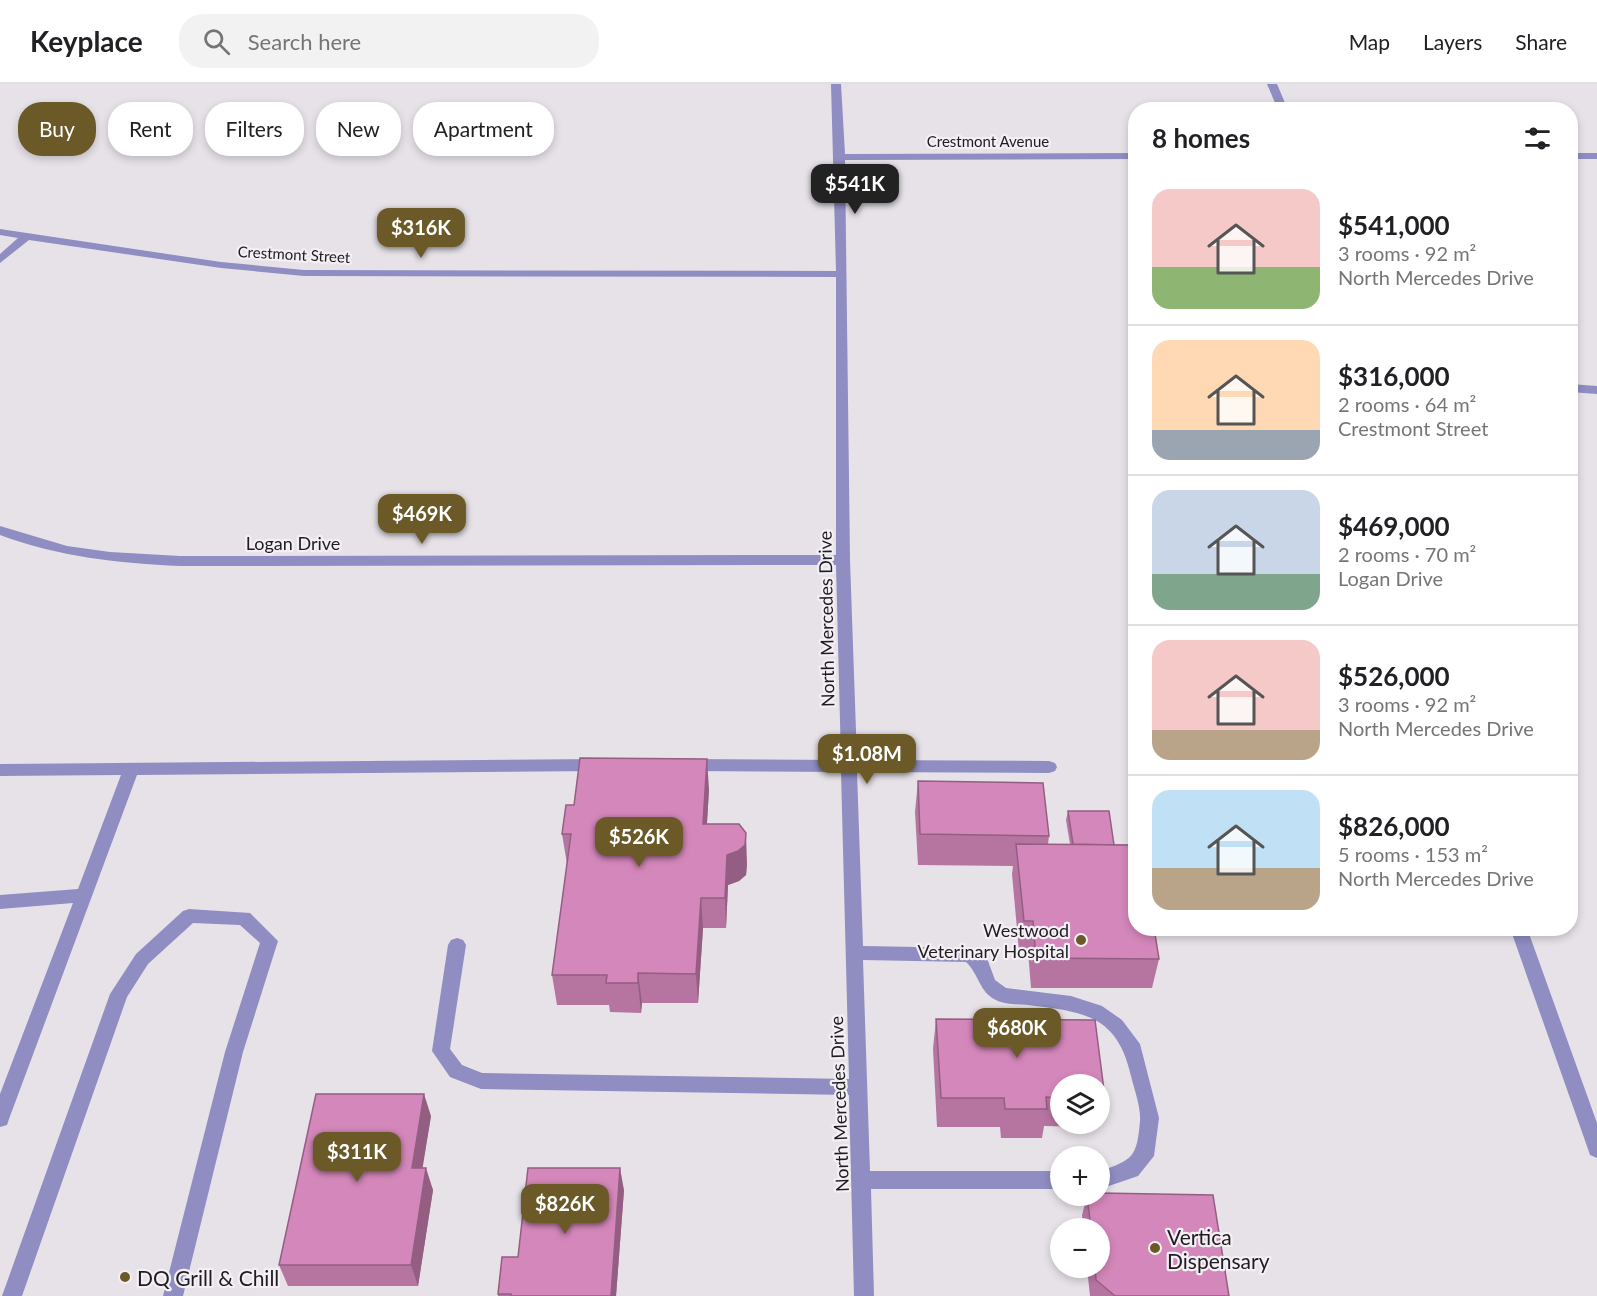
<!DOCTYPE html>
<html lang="en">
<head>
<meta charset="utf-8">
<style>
	:root { --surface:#fff; --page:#f2f2f2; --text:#202124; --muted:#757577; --line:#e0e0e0; --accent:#6b5a28 }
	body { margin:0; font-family:Lato,sans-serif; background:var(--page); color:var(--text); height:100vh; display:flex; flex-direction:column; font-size:22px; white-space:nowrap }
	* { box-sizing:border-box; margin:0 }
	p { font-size:20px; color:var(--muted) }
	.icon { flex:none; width:33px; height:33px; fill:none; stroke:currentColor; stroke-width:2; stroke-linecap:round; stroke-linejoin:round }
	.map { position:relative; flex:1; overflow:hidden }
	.drawer { position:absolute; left:1128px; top:18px; width:450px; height:834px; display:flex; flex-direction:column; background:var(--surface); border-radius:24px; box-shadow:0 3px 9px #0003 }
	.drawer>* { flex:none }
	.top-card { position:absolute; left:18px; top:18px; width:570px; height:54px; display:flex; gap:12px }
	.fabs { position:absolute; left:1050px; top:990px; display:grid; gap:12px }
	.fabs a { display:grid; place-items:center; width:60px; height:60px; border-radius:50%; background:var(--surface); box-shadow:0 3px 9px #0003; font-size:30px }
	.price { position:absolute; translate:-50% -51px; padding:0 14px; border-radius:12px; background:var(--accent); color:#fff; font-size:20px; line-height:39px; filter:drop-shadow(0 2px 3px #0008) }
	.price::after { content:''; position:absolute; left:50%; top:36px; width:18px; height:14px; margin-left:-9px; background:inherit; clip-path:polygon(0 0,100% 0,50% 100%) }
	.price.current { background:#222; color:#fff }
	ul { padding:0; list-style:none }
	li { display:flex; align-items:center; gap:18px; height:150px; padding:0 24px }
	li+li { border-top:2px solid var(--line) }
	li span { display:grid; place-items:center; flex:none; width:168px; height:120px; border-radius:18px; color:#555 }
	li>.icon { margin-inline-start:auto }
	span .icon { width:72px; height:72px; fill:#fffc; stroke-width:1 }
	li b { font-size:26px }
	h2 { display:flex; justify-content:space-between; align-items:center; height:72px; padding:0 24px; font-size:26px }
	.chip { padding:0 21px; border-radius:24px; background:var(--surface); box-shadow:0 3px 9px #0003; font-size:21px; line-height:54px }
	.chip.current { background:var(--accent); color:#fff }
	header { display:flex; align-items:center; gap:36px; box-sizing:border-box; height:84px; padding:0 30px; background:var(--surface); border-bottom:2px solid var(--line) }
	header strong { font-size:28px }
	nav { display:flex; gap:33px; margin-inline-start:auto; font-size:21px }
	.search { width:420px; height:54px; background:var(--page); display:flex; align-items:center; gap:15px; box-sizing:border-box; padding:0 21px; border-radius:24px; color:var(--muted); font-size:22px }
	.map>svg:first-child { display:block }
</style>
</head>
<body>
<header>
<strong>Keyplace</strong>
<div class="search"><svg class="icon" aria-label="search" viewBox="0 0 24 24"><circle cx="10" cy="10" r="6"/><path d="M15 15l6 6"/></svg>Search here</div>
<nav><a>Map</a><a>Layers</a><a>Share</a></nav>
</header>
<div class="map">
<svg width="1597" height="1212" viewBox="0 0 1597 1212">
	<rect width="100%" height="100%" fill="#e6e2e8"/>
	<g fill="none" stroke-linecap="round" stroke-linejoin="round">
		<path fill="#8f8dc2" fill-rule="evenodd" d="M831 0H841L845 70 1136 69V75L845 76 850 476 857 676 1049 677 1055 679 1057 683 1055 687 1049 689 857 688 863 862 970 864 976 866 988 877 995 896 1006 904 1071 912 1102 922 1122 936 1140 960 1159 1034 1154 1072 1138 1092 1100 1105V1087C1133 1076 1137 1073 1140 1037 1141 1023 1134 1005 1131 992 1117 930 1083 928 1028 921 1018 920 1005 921 996 916 979 908 979 890 966 878L863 876 870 1087H1060V1105H871L874 1212H854L849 1011 481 1005 450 993 432 967 448 861 451 856 457 854 463 856 466 861 450 965 462 981 482 989 849 995 841 688 687 687 681 685 679 681 681 677 687 675 841 676 836 481 180 482C118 479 59 473 0 451V442L67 462 110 468 180 472 836 471V193L304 192 221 184 29 156 0 179V170L18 154 0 151V145L221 178 304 186 836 187Z
			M1267 0H1277L1288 26H1278Z
			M1570 69H1597V75H1570Z
			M1570 300 1597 302V310L1570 308Z
			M600 675 606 677 608 681 606 685 600 687 137 691 9 1035 7 1041 0 1043V1010L73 819 0 825V811L78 805 121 691 0 692V680Z
			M189 825 250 829 278 857 243 968 183 1212H163L225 968 260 859 240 841 193 839 148 880 127 913 22 1212H2L110 910 136 870 183 827Z
			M1510 844H1527L1597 1039V1074L1590 1071 1588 1065Z"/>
	</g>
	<path fill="#b674a0" d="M918 697 1049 752 1048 760H1070L1066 736 1068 727 1114 761 1159 875 1152 904H1031L1028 867H1019L1012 790 1013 782 918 781 915 728Z
		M709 705 707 740 747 780 746 791 739 797 728 801 726 844H703L698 919H642L641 929 610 928 609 921H557L552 891 567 780 562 750 574 721Z
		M936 935 1095 936 1105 1014 1100 1039V1000H1060V1040H1099V1043L1044 1042 1042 1054H1001L1000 1043H937L933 965Z
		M431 1032 422 1084 433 1106 418 1202H288L279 1181Z
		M624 1106 616 1212H498V1210Z
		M1087 1112H1100L1229 1212H1090L1087 1184H1100V1144H1083L1082 1131Z"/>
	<path fill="#945e82" d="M707 675 709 705 705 770 703 740Z
		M746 749 747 780 746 791 739 797 728 801 726 844 725 814 727 771Z
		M701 814 703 844 698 919 696 890Z
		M638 889 642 919 641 929 638 899Z
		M424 1010 431 1032 419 1106 412 1084Z
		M426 1084 433 1106 418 1202 411 1181Z
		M620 1084 624 1106 616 1212H611Z"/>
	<path fill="#d487ba" stroke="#945e82" stroke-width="1.5" d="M580 674 707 675 703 740H739L746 749 745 761 738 767 727 771 725 814H701L696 890 638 889V899H606L607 891H552L571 750H562L566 721H574Z
		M918 697 1043 699 1049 752 920 750Z
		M1068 727H1109L1114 761 1073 760Z
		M1016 760 1136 761V844H1154L1159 875 1036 874 1033 837H1024Z
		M936 935 1095 936 1105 1014H1100V1000H1060V1014L1046 1013 1047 1025H1005L1004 1014H941Z
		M316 1010H424L412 1084H426L411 1181H279Z
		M528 1084H620L611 1212H511V1210H498L502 1173H518Z
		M1100 1109 1213 1111 1229 1212H1115L1096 1196 1095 1184H1100V1144H1091L1087 1112H1100Z"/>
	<g fill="#6b5a28" stroke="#f3eff5" stroke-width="2">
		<circle cx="1081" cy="856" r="6"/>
		<circle cx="1155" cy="1164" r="6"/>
		<circle cx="125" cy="1193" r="6"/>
	</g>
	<g text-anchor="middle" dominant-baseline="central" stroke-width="4.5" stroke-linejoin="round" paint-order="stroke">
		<g font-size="15" fill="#1e1c1f" stroke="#f3eff5">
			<text x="988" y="57">Crestmont Avenue</text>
			<text transform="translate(294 170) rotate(3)">Crestmont Street</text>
		</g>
		<g font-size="18" fill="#1e1c1f" stroke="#f3eff5">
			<text x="293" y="459">Logan Drive</text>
			<text transform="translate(826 535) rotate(-91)">North Mercedes Drive</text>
			<text transform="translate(839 1020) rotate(-92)">North Mercedes Drive</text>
		</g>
		<g font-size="18" fill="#1e1c1f" stroke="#f3eff5" text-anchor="end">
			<text x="1069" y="846">Westwood<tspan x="1069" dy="21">Veterinary Hospital</tspan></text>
		</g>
		<g font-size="21" fill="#1e1c1f" stroke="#f3eff5" text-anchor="start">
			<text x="1167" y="1152">Vertica<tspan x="1167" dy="24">Dispensary</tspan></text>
			<text x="137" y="1193">DQ Grill &amp; Chill</text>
		</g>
	</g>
</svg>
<div class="fabs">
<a><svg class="icon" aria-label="layers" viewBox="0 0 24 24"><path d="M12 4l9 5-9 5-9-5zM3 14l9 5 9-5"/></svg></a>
<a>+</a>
<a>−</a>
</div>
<b class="price current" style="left:855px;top:131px">$541K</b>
<b class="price" style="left:421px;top:175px">$316K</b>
<b class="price" style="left:422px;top:461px">$469K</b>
<b class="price" style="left:867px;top:701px">$1.08M</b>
<b class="price" style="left:639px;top:784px">$526K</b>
<b class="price" style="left:1017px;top:975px">$680K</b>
<b class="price" style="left:357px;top:1099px">$311K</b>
<b class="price" style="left:565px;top:1151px">$826K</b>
<div class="top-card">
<a class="chip current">Buy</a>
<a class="chip">Rent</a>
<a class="chip">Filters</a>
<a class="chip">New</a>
<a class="chip">Apartment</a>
</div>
<section class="drawer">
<h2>8 homes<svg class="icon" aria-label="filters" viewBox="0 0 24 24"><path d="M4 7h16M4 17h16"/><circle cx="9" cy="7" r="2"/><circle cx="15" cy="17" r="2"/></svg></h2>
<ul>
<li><span style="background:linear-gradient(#f6c9c9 65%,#8fb573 0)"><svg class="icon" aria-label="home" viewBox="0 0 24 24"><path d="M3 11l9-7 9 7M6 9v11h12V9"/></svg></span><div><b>$541,000</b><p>3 rooms · 92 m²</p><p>North Mercedes Drive</p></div></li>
<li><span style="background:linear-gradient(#ffd9b3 75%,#9aa5b1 0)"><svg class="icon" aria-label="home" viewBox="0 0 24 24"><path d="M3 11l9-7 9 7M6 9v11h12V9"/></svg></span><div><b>$316,000</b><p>2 rooms · 64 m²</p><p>Crestmont Street</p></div></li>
<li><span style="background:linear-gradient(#c9d6e8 70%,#7fa58c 0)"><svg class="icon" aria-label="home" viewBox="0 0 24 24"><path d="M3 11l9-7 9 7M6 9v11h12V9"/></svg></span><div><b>$469,000</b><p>2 rooms · 70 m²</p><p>Logan Drive</p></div></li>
<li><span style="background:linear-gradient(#f6c9c9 75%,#b9a48a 0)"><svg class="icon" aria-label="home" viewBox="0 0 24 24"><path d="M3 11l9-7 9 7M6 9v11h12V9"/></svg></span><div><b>$526,000</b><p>3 rooms · 92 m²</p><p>North Mercedes Drive</p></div></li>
<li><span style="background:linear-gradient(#bfe0f5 65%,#b9a48a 0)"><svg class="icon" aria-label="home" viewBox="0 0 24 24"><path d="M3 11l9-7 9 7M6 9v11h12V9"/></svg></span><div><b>$826,000</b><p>5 rooms · 153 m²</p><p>North Mercedes Drive</p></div></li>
</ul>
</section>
</div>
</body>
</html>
